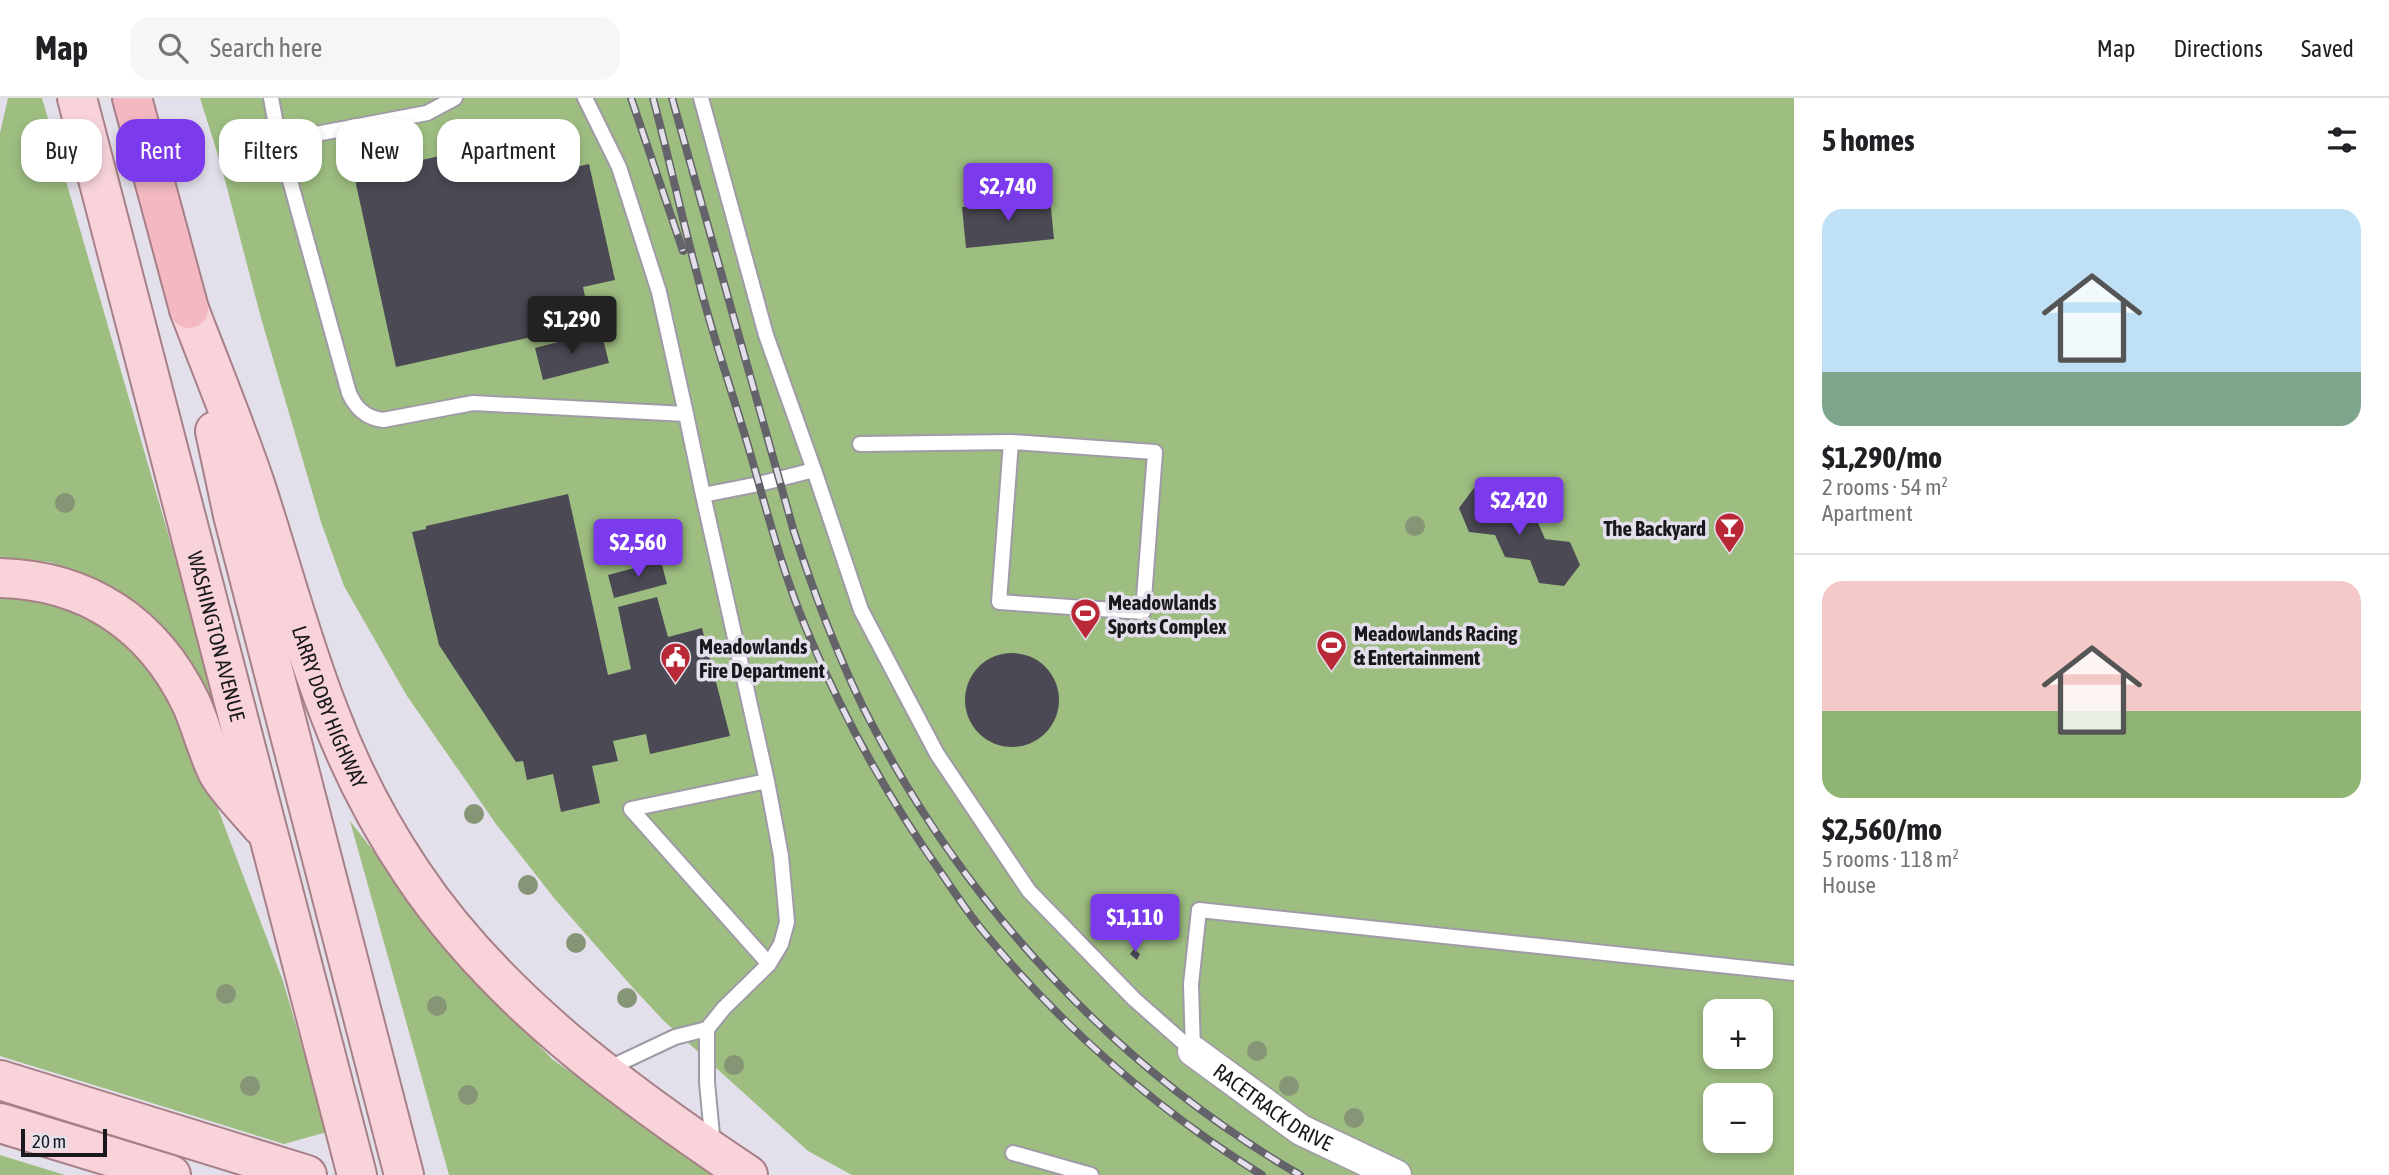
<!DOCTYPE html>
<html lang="en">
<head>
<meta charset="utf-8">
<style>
	:root { --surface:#fff; --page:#f6f6f6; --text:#202124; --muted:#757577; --line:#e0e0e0; --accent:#7c3aed }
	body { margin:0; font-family:"Asap Condensed",sans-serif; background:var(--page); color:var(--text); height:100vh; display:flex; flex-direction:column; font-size:26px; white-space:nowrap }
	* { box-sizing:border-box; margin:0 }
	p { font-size:23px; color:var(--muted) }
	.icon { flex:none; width:38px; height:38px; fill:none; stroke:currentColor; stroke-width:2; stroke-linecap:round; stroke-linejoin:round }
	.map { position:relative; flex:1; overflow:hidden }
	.panel { display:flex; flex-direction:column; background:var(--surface); width:595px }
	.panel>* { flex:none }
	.guide { position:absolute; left:21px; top:21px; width:665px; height:63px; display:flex; gap:14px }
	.fabs { position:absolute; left:1703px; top:901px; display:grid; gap:14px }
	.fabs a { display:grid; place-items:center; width:70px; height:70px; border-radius:14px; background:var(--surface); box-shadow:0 4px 10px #0003; font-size:35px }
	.scale { position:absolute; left:21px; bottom:18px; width:86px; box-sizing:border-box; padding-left:7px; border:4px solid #19181c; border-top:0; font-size:19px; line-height:24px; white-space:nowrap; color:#19181c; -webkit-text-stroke:5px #e4e0eb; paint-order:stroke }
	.price { position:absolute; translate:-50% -60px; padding:0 16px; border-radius:7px; background:var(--accent); color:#fff; font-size:23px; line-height:46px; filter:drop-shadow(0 2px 4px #0008) }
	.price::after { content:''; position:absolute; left:50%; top:42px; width:21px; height:16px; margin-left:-10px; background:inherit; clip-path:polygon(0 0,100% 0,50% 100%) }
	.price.active { background:#222; color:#fff }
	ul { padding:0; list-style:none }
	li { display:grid; align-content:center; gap:14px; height:371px; padding:0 28px }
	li+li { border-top:2px solid var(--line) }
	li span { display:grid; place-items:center; height:217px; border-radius:21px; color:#555 }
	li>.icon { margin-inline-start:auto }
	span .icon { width:126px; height:126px; fill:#fffc; stroke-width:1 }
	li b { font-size:30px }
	h2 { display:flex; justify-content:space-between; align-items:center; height:84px; padding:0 28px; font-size:30px }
	.pill { padding:0 24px; border-radius:21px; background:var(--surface); box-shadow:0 4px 10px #0003; font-size:24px; line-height:63px }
	.pill.active { background:var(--accent); color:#fff }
	header { display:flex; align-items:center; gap:42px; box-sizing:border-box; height:98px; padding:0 35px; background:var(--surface); border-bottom:2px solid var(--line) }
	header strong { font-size:33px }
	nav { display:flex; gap:38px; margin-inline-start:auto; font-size:24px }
	.search { width:490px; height:63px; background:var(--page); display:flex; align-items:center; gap:18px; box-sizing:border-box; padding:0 24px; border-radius:21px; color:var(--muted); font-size:26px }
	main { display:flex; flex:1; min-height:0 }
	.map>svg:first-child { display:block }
</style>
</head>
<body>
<header>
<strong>Map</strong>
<div class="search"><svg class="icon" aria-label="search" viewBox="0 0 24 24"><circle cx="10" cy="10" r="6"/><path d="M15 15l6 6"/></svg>Search here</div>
<nav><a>Map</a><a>Directions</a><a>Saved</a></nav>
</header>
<main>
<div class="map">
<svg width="1794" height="1077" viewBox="0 0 1794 1077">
	<rect width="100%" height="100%" fill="#e4e0eb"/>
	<path fill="#9dbd81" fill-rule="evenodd" d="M8 0H42L200 546 216 609H208L150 519 119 494 50 464 0 460V35Z
		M200 0H1794V1077H852L808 1053 664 923 634 891 554 800 496 726 407 598 344 488 321 424 261 220 221 67ZM1715 914H1760V959H1715ZM1715 998H1760V1043H1715Z
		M0 497H29L75 511 134 548 187 629 283 883 327 1034 284 1046 0 958Z
		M350 723 466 872 552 961 719 1077H449Z
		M0 1057 65 1077H0Z"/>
	<path fill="#4b4a54" d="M549 34 558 73 589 66 615 182 583 189 591 226 396 269 354 77Z
		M1050 100 1054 141 966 150 962 109Z
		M601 233 609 265 543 282 535 250Z
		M1474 390 1499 392 1510 416 1535 418 1545 441 1570 444 1580 467 1564 488 1539 485 1530 462 1505 459 1495 437 1469 434 1459 410Z
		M568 396 608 577 631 571 618 509 657 499 668 539 702 530 730 638 650 656 646 636 613 643 618 663 592 668 600 705 561 714 553 676 527 682 523 663 516 664 439 547 412 434 426 431V428Z
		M661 463 667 486 614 500 608 477Z
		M965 602a47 47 0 1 1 94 0a47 47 0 1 1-94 0Z
		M1134 851 1140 856 1137 862 1130 856Z"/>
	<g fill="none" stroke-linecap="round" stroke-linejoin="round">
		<defs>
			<path id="lane" d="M271 0 279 43 349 295C356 311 366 320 383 322L473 305 686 316 659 194 619 69 585 0
				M701 0 766 237 814 372 861 512 937 656 1029 793 1134 901 1193 953
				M279 43 427 15 455 0
				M686 316 703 397
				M860 346 1011 344 999 504 1143 514 1155 354 1011 344
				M767 683 631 711 769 866
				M707 931V984L713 1048
				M1193 953 1191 886 1199 812 1794 875
				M605 972 675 939 707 931 724 910 769 866 781 846 787 824 781 758 767 683 703 397 759 386 814 372
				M1013 1055 1091 1077"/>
			<g id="street">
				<path id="s1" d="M1193 953 1301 1032 1396 1077"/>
			</g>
			<g id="primary">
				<path id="s2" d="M77 0 357 1077"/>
				<path id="s3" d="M189 211C211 269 235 327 255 386 280 462 300 540 329 614 350 670 379 726 412 775 496 901 624 994 748 1077"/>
				<path d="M215 333 233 417 404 1077"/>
				<path d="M0 480C87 482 153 526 191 605 201 627 207 653 218 675 229 694 248 712 262 729"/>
				<path d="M0 982 307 1077"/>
				<path d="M0 1025 171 1077"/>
			</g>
			<path id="highway" d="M132 0 189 211"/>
		</defs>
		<use href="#lane" stroke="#9f9ba6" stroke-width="18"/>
		<use href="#street" stroke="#9f9ba6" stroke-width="33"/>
		<use href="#primary" stroke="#a78087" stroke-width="42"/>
		<use href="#highway" stroke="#a78087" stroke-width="42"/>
		<use href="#lane" stroke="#fff" stroke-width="14"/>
		<use href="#street" stroke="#fff" stroke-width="30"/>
		<use href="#primary" stroke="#f8d4da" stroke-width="38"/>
		<use href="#highway" stroke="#f3b8c1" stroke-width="38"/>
		<defs>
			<path id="rail" d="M631 0 683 153
				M653 0C669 60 682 120 698 180 713 240 734 299 751 358 768 417 784 479 808 535 844 621 888 700 942 776 955 795 968 815 983 833 1061 928 1157 1012 1262 1077
				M672 0 794 434C814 495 836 554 864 611 961 803 1114 969 1300 1077"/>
		</defs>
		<use href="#rail" stroke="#65636a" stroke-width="8"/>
		<use href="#rail" stroke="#e4e0eb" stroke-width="5" stroke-dasharray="16" stroke-linecap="butt"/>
	</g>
	<g fill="#869576">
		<circle cx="65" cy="405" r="10"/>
		<circle cx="1415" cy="428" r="10"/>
		<circle cx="474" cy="716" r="10"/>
		<circle cx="528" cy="787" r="10"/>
		<circle cx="576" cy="845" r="10"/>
		<circle cx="226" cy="896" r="10"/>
		<circle cx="627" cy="900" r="10"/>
		<circle cx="437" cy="908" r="10"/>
		<circle cx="1257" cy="953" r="10"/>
		<circle cx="734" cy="967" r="10"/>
		<circle cx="250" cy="988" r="10"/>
		<circle cx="1289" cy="988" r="10"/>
		<circle cx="468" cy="997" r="10"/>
		<circle cx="1354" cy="1020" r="10"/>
	</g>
	<defs>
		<symbol id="bar-pin" viewBox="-11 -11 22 30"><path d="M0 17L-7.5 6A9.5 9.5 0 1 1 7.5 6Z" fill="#b92836" stroke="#e4e0eb"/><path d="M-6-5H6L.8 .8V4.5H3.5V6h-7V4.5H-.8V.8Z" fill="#fff"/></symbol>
		<symbol id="stadium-pin" viewBox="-11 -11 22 30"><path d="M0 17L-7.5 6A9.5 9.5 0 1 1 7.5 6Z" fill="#b92836" stroke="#e4e0eb"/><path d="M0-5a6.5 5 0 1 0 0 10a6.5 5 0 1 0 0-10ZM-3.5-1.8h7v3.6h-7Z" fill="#fff"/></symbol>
		<symbol id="civic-pin" viewBox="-11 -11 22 30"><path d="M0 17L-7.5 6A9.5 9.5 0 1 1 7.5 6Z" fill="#b92836" stroke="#e4e0eb"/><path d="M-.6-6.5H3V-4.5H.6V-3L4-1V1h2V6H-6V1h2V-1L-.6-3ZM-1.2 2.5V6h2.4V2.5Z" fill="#fff"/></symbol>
	</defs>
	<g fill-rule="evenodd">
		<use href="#bar-pin" x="1712" y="412" width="35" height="47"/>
		<use href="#stadium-pin" x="1068" y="498" width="35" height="47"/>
		<use href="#stadium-pin" x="1314" y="530" width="35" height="47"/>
		<use href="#civic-pin" x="658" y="542" width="35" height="47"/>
	</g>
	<g text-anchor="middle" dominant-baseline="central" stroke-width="7" stroke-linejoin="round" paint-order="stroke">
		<g font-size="21" font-weight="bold" fill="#19181c" stroke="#e4e0eb" text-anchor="start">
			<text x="1706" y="430" text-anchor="end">The Backyard</text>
			<text x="1108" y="504">Meadowlands<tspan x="1108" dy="24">Sports Complex</tspan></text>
			<text x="1354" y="535">Meadowlands Racing<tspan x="1354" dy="24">&amp; Entertainment</tspan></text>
			<text x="699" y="548">Meadowlands<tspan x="699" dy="24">Fire Department</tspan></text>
		</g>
		<g font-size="21" fill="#19181c" stroke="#e4e0eb">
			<text stroke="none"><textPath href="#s2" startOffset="556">WASHINGTON AVENUE</textPath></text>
			<text stroke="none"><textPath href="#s3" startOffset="422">LARRY DOBY HIGHWAY</textPath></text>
			<text stroke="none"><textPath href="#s1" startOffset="98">RACETRACK DRIVE</textPath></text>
		</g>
	</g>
</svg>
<div class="fabs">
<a>+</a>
<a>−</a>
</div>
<div class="scale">20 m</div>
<b class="price" style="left:1008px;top:125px">$2,740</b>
<b class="price active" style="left:572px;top:258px">$1,290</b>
<b class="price" style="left:1519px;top:439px">$2,420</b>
<b class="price" style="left:638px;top:481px">$2,560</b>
<b class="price" style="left:1135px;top:856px">$1,110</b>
<div class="guide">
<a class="pill">Buy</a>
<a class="pill active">Rent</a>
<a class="pill">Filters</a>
<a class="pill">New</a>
<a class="pill">Apartment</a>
</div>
</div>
<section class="panel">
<h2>5 homes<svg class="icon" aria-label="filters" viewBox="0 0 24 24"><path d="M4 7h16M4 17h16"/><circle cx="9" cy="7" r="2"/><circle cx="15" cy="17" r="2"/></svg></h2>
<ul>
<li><span style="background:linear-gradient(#bfe0f5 75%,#7fa58c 0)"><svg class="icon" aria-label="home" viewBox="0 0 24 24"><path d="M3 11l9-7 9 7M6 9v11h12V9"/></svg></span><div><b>$1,290/mo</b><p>2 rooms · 54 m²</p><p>Apartment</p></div></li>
<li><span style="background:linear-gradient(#f6c9c9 60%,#8fb573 0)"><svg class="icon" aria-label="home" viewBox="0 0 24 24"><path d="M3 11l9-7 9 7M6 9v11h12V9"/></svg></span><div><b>$2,560/mo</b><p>5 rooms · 118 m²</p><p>House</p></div></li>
</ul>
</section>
</main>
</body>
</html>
